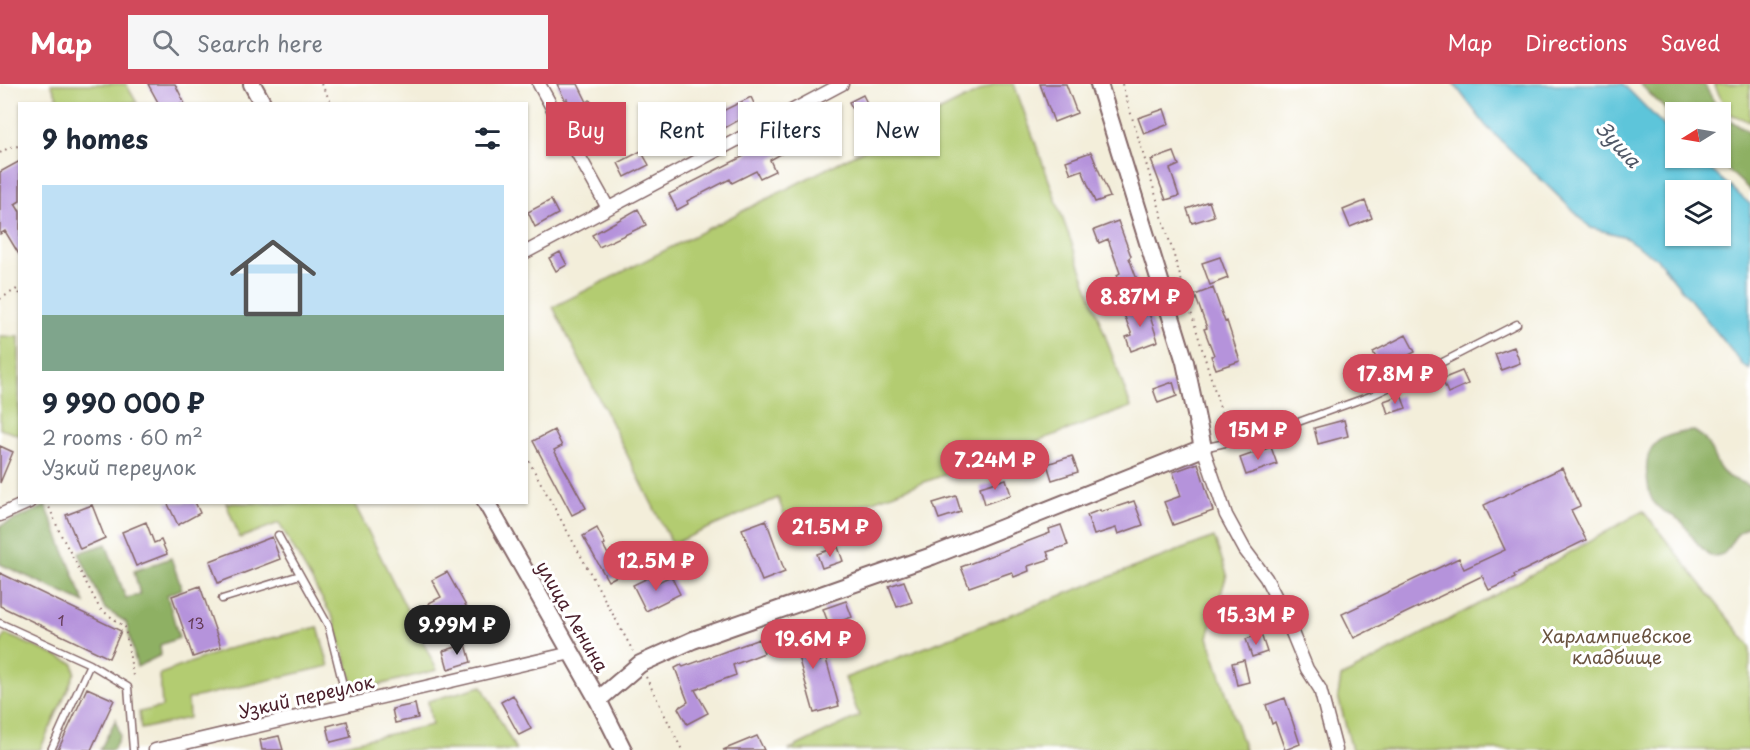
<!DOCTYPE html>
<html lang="en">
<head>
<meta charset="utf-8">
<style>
	:root { --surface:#fff; --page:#f6f6f7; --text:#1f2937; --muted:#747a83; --line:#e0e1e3; --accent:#d1495b }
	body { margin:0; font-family:"Playpen Sans",sans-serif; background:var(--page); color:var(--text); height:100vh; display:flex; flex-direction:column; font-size:22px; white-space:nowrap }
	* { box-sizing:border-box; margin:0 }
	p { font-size:20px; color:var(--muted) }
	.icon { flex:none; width:33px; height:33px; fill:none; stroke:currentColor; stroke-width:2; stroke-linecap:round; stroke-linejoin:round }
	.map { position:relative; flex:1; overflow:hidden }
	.side { position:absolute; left:18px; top:18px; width:510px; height:402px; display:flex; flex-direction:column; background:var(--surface); border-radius:0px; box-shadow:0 2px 4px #0004 }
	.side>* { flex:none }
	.banner { position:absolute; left:546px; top:18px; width:570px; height:54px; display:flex; gap:12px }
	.needle { width:39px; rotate:259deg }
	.fabs { position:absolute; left:1665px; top:18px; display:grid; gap:12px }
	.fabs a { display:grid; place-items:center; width:66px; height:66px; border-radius:0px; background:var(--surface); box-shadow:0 2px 4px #0004; font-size:30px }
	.price { position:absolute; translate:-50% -51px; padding:0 14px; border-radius:21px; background:var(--accent); color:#fff; font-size:20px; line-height:39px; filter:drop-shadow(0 2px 3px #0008) }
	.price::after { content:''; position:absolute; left:50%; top:36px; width:18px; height:14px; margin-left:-9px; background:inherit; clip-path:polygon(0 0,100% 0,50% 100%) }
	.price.active { background:#222; color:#fff }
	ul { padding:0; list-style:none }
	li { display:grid; align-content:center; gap:12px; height:318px; padding:0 24px }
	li+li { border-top:2px solid var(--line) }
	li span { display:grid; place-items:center; height:186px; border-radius:0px; color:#555 }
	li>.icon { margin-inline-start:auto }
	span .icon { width:108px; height:108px; fill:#fffc; stroke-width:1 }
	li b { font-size:26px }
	h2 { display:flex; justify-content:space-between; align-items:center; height:72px; padding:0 24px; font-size:26px }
	.chip { padding:0 21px; border-radius:0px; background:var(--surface); box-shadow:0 2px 4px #0004; font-size:21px; line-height:54px }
	.chip.active { background:var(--accent); color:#fff }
	header { display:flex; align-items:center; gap:36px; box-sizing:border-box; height:84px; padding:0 30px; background:var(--accent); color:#fff }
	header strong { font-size:28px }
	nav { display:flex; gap:33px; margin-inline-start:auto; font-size:21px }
	.search { width:420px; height:54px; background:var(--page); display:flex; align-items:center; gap:15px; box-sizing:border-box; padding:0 21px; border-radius:0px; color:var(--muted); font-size:22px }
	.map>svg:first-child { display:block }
</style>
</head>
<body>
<header>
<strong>Map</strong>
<div class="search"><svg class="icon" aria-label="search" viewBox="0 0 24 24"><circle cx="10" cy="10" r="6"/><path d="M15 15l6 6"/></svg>Search here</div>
<nav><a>Map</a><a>Directions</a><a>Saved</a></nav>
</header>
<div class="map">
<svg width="1750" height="666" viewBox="0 0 1750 666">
	<rect width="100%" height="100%" fill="#fff"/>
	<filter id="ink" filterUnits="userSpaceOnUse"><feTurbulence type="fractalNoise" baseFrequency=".0167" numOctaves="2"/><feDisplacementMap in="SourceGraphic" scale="12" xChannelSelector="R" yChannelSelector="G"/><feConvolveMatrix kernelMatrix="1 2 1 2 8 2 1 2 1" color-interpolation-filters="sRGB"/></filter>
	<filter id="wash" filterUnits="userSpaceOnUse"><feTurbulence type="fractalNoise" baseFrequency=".008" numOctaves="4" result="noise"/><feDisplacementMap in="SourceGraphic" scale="24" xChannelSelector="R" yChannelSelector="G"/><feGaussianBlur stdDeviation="1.35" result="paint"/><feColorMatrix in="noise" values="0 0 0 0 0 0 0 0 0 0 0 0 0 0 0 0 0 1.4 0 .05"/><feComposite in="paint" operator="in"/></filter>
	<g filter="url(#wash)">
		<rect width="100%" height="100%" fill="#f3eeda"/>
		<path fill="#b3cc71" stroke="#7e764e" stroke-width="1.5" d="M51 0H126L137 19H60Z
			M994 0H1014L1131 323 790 447 778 414 672 460 553 223Z
			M1714 0H1750V38L1728 29Z
			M0 252 19 253V351L0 345Z
			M226 419H354L437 586 355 607 333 534 279 439 240 454Z
			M1643 427 1750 562V666H1352L1338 612 1341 593 1488 515Z
			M1214 453 1227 490 1208 553 1245 666H788L859 632 845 594Z
			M318 543 329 582 188 615 189 634 141 645 139 628 162 623 160 590 227 565Z
			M5 550 73 579 75 588 70 600 40 666H0V561Z
			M482 602 516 666H316L432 641 428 617Z"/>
		<path fill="#8eb063" stroke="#6c6847" stroke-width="1.5" d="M1640 0H1704L1720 28H1676L1675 35Z
			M1721 29 1722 32 1745 45 1750 50V106L1715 74H1720Z
			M1694 347C1713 358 1710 371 1721 386 1728 396 1741 396 1750 403V441C1744 445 1739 448 1735 453 1725 466 1729 472 1710 472 1703 465 1696 459 1691 451 1688 448 1686 442 1683 439 1676 432 1663 429 1656 421 1650 415 1649 407 1648 400 1641 361 1658 350 1694 347Z
			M46 422 85 519 0 480V442Z
			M106 460 126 514 140 511 134 487 171 474 182 505 167 511 179 554 160 561 161 571 137 583 126 538 105 525 79 469Z
			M116 635 120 652 113 666H100Z"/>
		<path fill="#5dc5da" stroke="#547282" stroke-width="1.5" fill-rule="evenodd" d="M1454 0H1623L1675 53 1676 74H1697L1750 120V286L1744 282 1658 176 1623 152 1591 144 1486 42ZM1676 106H1720V152H1676Z"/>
		<g id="blocks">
			<path fill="#b593db" d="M148 0H175L185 20H159Z
				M557 0H578L587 18 590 16 603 40 606 39 614 54 592 65 567 15 565 16Z
				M1040 0H1066L1077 29 1054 38Z
				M863 11 873 31 860 38 849 18Z
				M751 13 757 26 696 60 688 44Z
				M1164 25 1169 40 1144 50 1138 34Z
				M825 28 832 41 810 52 803 39Z
				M782 50 790 65 770 76 775 87 760 94 756 87 732 99 730 95 687 117 688 120 677 126 669 110 748 70 747 69Z
				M641 67 649 81 625 93 618 79Z
				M1091 68 1110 113 1095 118 1082 86 1071 90 1066 77Z
				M1174 68 1179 81 1170 85 1179 112 1166 116 1151 76Z
				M20 77V117L15 120 20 128V172L5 147 0 150V88Z
				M551 116 558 130 535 143 528 128Z
				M1209 117 1214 132 1192 139 1187 125Z
				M1365 117 1372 134 1350 143 1343 126Z
				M638 125 646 141 599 163 592 151Z
				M1118 137 1131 172 1129 174 1138 198 1123 205 1117 191 1120 189 1108 155 1099 159 1094 146Z
				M560 168 567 181 556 187 549 174Z
				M1220 173 1228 194 1210 201 1202 179Z
				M1213 204 1225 238 1227 237 1240 277 1216 285 1211 272 1214 271 1204 245 1207 244 1195 211Z
				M1146 220 1158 257 1131 267 1126 253 1132 251 1123 228Z
				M1406 251 1415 268 1382 285 1373 268Z
				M1514 263 1520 279 1501 286 1495 270Z
				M1462 287 1468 300 1448 309 1442 295Z
				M1173 298 1177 312 1158 319 1153 305Z
				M1401 311 1406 324 1388 330 1384 317Z
				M1344 336 1348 352 1318 360 1314 344Z
				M554 346 562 362 554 366 586 424 572 431 533 357Z
				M0 362 13 368 0 399Z
				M1271 363 1277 380 1246 391 1240 374Z
				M1072 372 1078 388 1052 396 1047 380Z
				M1198 379 1213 427 1173 441 1164 418 1181 412 1173 388Z
				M1562 384 1580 422 1571 426 1586 456 1514 491 1515 494 1489 506 1482 492 1354 554 1342 530 1459 474 1464 485 1505 466 1484 421Z
				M1006 395 1011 411 985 420 980 403Z
				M956 412 961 428 939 435 933 419Z
				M1134 417 1143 441 1118 450 1116 444 1094 451 1087 431 1100 426 1101 428Z
				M167 418H195L200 429 178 441Z
				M92 421 105 454 80 465 66 431Z
				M766 436 785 488 762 497 742 445Z
				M146 438 154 459 161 456 167 470 136 482 122 448Z
				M1061 441 1068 461 1047 468 1050 475 1028 482 1029 487 1014 493 1012 488 969 503 961 483 1050 449 1049 445Z
				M597 444 605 460 603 461 619 491 608 497 583 452Z
				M272 453 280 475 218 499 210 477Z
				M838 463 843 477 822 484 817 470Z
				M447 488 467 524 440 539 429 519 441 513 432 496Z
				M0 489 121 547 109 574 0 522Z
				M671 492 680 510 646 527 633 501 650 493 654 500Z
				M904 497 912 518 897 523 889 502Z
				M200 502 221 563 193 573 172 512Z
				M846 517 852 533 829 541 823 525Z
				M806 540 819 577 826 575 839 622 814 629 797 569 793 570 785 547Z
				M1261 550 1267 568 1252 573 1246 555Z
				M759 555 764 569 733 581 736 591 695 606 708 629 687 640 678 624 688 618 675 584 681 581 683 583Z
				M466 560 471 578 448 585 443 567Z
				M1244 576 1249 598 1237 601 1232 579Z
				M87 604 114 616 91 666H58Z
				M513 611 531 645 519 651 501 618Z
				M1285 614 1300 660 1285 666 1275 638 1272 640 1266 621Z
				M415 620 418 634 395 639 392 625Z
				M347 637 351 653 331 658 327 642Z
				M279 652 283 666H262L260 656Z
				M757 652 764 666H723Z"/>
		</g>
	</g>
	<g filter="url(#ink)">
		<use href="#blocks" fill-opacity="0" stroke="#856768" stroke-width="1.5"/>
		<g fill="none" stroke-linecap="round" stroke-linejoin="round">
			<defs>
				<path id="service" d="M1203 364 1265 350 1373 311 1439 280 1517 240
					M278 451 328 541 348 621
					M222 515 300 491
					M0 539 90 580 128 603 133 666
					M51 666 90 580"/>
				<path id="minor" d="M539 0 608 124
					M526 168 842 0
					M1203 364 1226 431 1245 466 1266 494 1284 529 1307 585 1320 605 1336 666
					M0 431 29 418
					M155 666 571 569"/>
				<path id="secondary" d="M252 0 263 20
					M486 418 598 616 623 666
					M598 616 640 580 693 556 932 472 1203 364 1185 278 1099 0"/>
			</defs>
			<use href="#service" stroke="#856768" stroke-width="9"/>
			<use href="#minor" stroke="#856768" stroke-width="15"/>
			<use href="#secondary" stroke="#856768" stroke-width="20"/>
			<path stroke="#856768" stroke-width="2" stroke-dasharray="1.5 4.5" stroke-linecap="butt" d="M321 0 332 20
				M1122 0 1227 347
				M0 69 10 63 20 62
				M19 127 20 126
				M0 215 17 205 20 210
				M526 372 633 567
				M47 418 60 449 100 525 125 543 133 592 132 595
				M646 593 682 666"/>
			<use href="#service" stroke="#fff" stroke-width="6"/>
			<use href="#minor" stroke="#fff" stroke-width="12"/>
			<use href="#secondary" stroke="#fff" stroke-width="16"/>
		</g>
	</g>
	<g text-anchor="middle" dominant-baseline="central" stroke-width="6" stroke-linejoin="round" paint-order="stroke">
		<g font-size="15" fill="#653c57">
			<text x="61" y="535">1</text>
			<text x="196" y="538">13</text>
		</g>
		<g font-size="18" fill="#4a1f2b" stroke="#fff">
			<text transform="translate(573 532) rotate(60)">улица Ленина</text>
			<text transform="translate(306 612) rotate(-13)">Узкий переулок</text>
		</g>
		<g font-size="18" fill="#6a5340" stroke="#fff">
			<text x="1617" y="551">Харлампиевское<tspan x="1617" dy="21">кладбище</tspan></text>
		</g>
		<g font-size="20" font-style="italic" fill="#515968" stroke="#fff">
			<text transform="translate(1619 60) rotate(47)">Зуша</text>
		</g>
	</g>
</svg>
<div class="fabs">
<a><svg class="needle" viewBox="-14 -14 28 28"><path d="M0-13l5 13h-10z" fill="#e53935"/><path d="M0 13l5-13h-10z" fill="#747a83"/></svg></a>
<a><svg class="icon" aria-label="layers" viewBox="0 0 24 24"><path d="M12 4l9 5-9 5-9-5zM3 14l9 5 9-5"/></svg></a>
</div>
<b class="price" style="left:1140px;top:244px">8.87M ₽</b>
<b class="price" style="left:1395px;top:321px">17.8M ₽</b>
<b class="price" style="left:1258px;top:377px">15M ₽</b>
<b class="price" style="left:995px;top:407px">7.24M ₽</b>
<b class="price" style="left:830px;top:474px">21.5M ₽</b>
<b class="price" style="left:656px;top:508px">12.5M ₽</b>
<b class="price" style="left:1256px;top:562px">15.3M ₽</b>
<b class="price active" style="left:457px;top:572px">9.99M ₽</b>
<b class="price" style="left:813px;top:586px">19.6M ₽</b>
<div class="banner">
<a class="chip active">Buy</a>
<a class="chip">Rent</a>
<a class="chip">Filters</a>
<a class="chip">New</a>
</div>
<section class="side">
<h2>9 homes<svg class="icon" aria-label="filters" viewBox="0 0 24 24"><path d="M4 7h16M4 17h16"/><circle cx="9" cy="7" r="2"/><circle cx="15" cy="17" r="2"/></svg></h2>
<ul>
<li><span style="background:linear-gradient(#bfe0f5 70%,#7fa58c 0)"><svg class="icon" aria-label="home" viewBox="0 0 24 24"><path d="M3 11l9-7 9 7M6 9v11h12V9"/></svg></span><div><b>9 990 000 ₽</b><p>2 rooms · 60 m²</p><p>Узкий переулок</p></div></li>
</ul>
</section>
</div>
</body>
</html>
